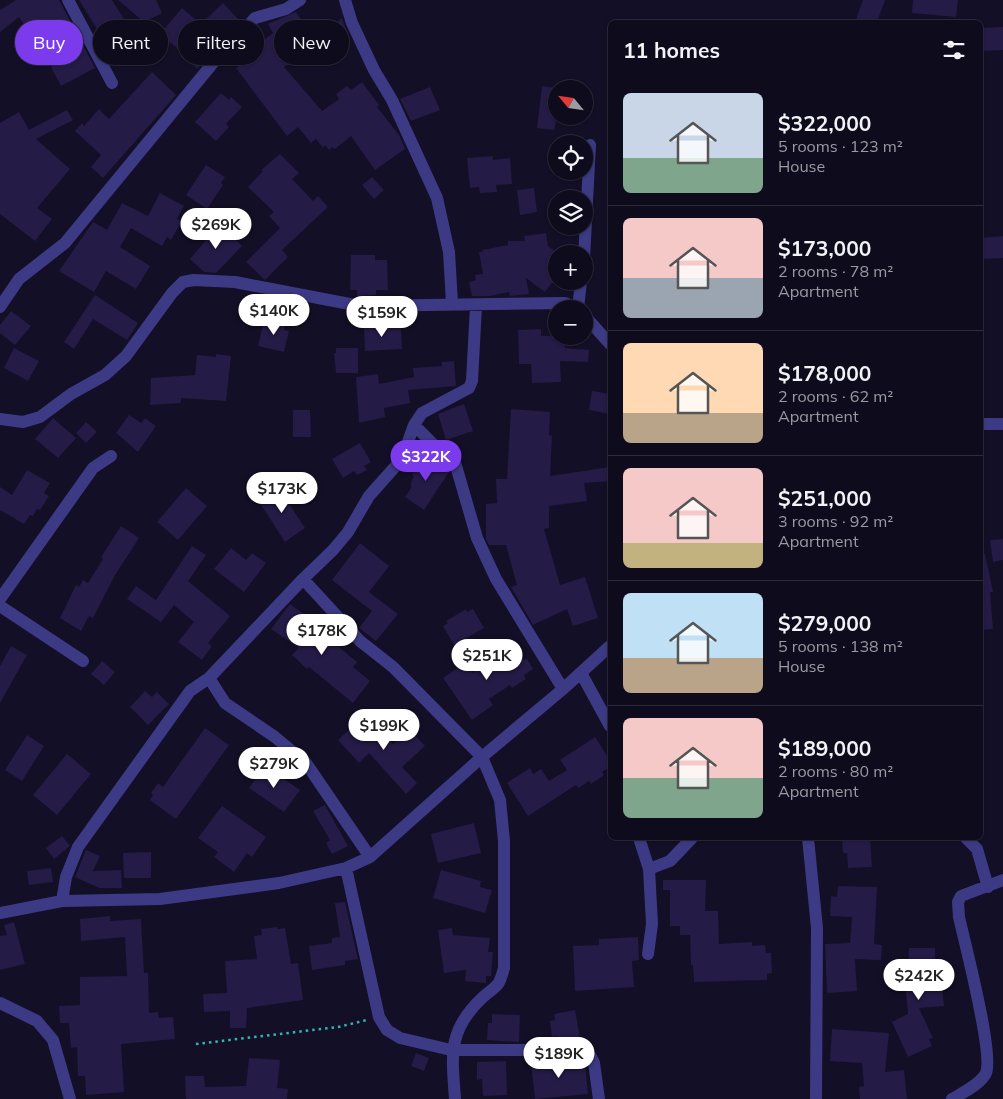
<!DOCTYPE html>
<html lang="en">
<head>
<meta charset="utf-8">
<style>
	:root { --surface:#0e0b1c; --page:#1c1929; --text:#f1f3f6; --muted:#9b9ba3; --line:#2e2b3b; --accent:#7c3aed }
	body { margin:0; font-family:Mulish,sans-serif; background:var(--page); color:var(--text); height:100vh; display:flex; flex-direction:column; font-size:19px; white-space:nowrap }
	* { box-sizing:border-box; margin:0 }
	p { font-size:16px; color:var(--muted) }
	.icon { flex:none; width:28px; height:28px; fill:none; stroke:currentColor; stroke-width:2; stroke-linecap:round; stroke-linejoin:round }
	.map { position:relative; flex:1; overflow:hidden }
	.drawer { position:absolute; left:608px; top:20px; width:375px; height:820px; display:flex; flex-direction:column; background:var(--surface); border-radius:8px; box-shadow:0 1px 4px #0004,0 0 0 1px var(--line) }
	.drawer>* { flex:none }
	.hud { position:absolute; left:15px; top:20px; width:475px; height:45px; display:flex; gap:10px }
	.needle { width:32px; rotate:299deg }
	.tools { position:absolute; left:548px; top:80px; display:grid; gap:10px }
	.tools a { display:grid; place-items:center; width:45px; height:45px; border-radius:50%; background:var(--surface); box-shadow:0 1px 4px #0004,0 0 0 1px var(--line); font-size:25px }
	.price { position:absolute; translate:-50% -42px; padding:0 11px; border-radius:18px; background:#fff; color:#222; font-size:16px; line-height:32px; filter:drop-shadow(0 1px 2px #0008) }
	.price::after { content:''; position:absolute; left:50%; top:30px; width:15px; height:11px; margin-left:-8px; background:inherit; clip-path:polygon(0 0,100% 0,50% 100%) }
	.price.active { background:var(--accent); color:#fff }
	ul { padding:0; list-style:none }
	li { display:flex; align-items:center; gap:15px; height:125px; padding:0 15px }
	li+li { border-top:1px solid var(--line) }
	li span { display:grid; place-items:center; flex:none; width:140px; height:100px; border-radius:8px; color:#555 }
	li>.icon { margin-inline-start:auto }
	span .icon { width:60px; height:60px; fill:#fffc; stroke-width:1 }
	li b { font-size:21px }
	h2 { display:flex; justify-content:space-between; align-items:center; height:60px; padding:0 15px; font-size:21px }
	.tag { padding:0 18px; border-radius:22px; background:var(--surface); box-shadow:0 1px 4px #0004,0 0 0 1px var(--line); font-size:18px; line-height:45px }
	.tag.active { background:var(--accent); color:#fff }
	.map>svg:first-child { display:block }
</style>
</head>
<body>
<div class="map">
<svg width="1003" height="1099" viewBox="0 0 1003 1099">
	<rect width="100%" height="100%" fill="#130f26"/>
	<path fill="#241b47" d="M16 0H59L95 68 61 86 51 67 53 66 19 17 0 32V10Z
		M79 0H112L143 49 119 64Z
		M118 0H156L162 13 144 22Z
		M863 0H885L877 22H865L856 19Z
		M913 0H958L956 17 912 13Z
		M223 3 241 22 197 69 183 53 160 34 182 8 201 24Z
		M296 12 303 22 307 20 318 38 342 18 347 32 325 49 321 44 284 67 322 111 339 99 336 94 347 86 351 90 362 82 379 105 377 107 399 135 405 149 375 170 351 136 335 149 332 147 329 150 325 145 323 148 316 139 311 143 298 127 287 136 236 68 256 54 252 49 273 33 268 24Z
		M1003 27V50L980 51V28Z
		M152 72 176 95 103 178 91 167 101 155 75 131 82 123 84 126 99 109 109 119Z
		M542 86 556 88V122L554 130 537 128Z
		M430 87 440 110 411 121 400 99Z
		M221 93 229 100 231 97 242 107 226 124 229 127 216 141 195 122Z
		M67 110 73 120 36 139 70 169 37 208 52 219 35 241 0 214V123L19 112 29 130Z
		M280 154 299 173 292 179 313 201 318 196 328 207 282 250 288 257 265 280 246 262 280 228 269 216 274 212 248 187 263 171 261 170Z
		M493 156V160L510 158 512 184 496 185 497 192 480 193 479 187 470 188 467 158Z
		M206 165 225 177 221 183 223 185 207 209 186 195Z
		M372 177 384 190 374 199 362 185Z
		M534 188 537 212 520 215 517 190Z
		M160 193 184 206 177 219 182 221 171 240 167 237 162 246 131 228 120 247 150 266 136 289 106 271 94 292 59 271 93 222 107 230 122 203 148 216Z
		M217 221 242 246 216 273 204 272 190 259 212 233 209 229Z
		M546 233 548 246 556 252V277L545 292 526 278 529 294 510 296 509 292 490 296H472L469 282 476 280 475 275 483 274 479 252H483L482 250 508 245V241H525L524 236Z
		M1003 236V258L980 259V238Z
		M351 255H375V260H387L388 290H376V295L357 296V290H350Z
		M95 295 138 323 127 340 93 319 74 349 64 342Z
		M11 311 31 326 15 345 0 333V325Z
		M264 320 285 324 284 330 289 331 284 352 258 346Z
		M364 325H375V328L401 327 402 349 365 351Z
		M541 329V336H564L565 348 589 350 588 362 560 361 561 382 532 383 531 364H519L518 330Z
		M14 348 39 361 28 381 4 368Z
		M336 348H358V373H336L334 353H336Z
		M216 354 231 356 226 401 181 398V403L150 405 151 378 195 375 197 355 216 357Z
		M454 361 456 386 408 390 410 403 384 408 385 417 359 423 356 377 378 374 379 384 414 377 413 368 442 366V362Z
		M592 391 610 394V414L589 410Z
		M464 404 473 431 446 440 438 414Z
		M511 409 550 412 549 435 552 436 550 476 610 467V481L584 483 587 501 549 506V528L544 529 560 585 585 577 598 618 573 626 567 609 533 625 511 587 517 585 506 545H489L486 539V504L497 503 496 479H507Z
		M293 410H310L311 437H293Z
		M129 415 141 423 145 418 156 426 138 452 116 433Z
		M53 418 76 438 58 458 35 439Z
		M86 422 97 432 86 443 76 433Z
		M360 443 371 462 364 466 367 470 357 475 354 471 343 478 332 459Z
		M428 456 449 472 424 510 405 497 411 488V482L414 476 412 475 421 461 424 463Z
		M27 470 50 483 44 493 49 496 40 510 37 509 33 516 30 515 24 524 0 510V487L12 495Z
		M278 487 305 528 285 542 258 500Z
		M186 488 207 506 178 540 157 522Z
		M121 526 139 538 115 575 93 618 89 616 81 631 60 618 76 585 79 587 83 580 88 583 103 559 101 557Z
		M1003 539V560L993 562 990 540Z
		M360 543 389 566 369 592 398 614 376 641 359 628 372 611 332 580Z
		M192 546 206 555 188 581 230 616 208 643 212 646 202 660 178 642 194 622 174 605 161 622 127 599 136 586 156 600Z
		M231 548 246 560 252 553 266 563 244 592 214 569Z
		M985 554 993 592H990L993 629 980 630V555Z
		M290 604 307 616 299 631 316 644 326 633 334 641 333 642 357 662 353 667 370 681 353 703 309 667 307 669 292 655 299 648 271 629Z
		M466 609 467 612 473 609 484 628 454 645 443 626 448 623 446 621Z
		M514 645 524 660 527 659 533 669 524 675 526 679 512 688 510 685 489 699 493 705 472 720 443 678 465 663 472 673Z
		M11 646 27 655 0 703V666Z
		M102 661 115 672 104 685 91 674Z
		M145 691 152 697 157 692 169 704 148 725 130 707Z
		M362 718 387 744 390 741 393 744 409 729 425 746 402 767 417 783 406 794 369 753 359 763 338 740Z
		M205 728 229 745 176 819 150 800 153 795 151 793 158 783 163 787Z
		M27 735 44 746 22 781 5 770Z
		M595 737 610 760V767L602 772 604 775 591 784 589 781 579 788 576 785 528 816 507 783 530 768 533 774 541 769 549 781 567 770 560 760Z
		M67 754 91 774 57 815 33 795Z
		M265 766 300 790 284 812 249 788Z
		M325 805 348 846 332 854 326 843 330 840 313 811Z
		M222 806 266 837 252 857 247 853 234 872 214 857 218 852 198 838Z
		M474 823 481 853 438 863 431 834Z
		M62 836 70 846 54 859 46 848Z
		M842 838H870L872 867 848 868 847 853H843Z
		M86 850 100 856 93 871 121 870 122 888H99L75 877Z
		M151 852V878H124L123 853Z
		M51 868 53 882 29 885 27 871Z
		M441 870 481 881 480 887 492 890 485 913 433 898Z
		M663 880H706L705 911H718L719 944 752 942V946L765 945 766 953H771L772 973 767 974V980L694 982 693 965H691L690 935H680V926H670V890H663Z
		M838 886 877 887 874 944 882 945 881 960 855 959 857 991 827 993 825 944 850 943 852 917 830 916 831 896 837 897Z
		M345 902 358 959 345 961V965L312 970 309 946 332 943V938L340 937 335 903Z
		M110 916V921L141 919 144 973H148L149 1013 158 1012 159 1018 173 1017 175 1039 121 1044 124 1092 86 1095 85 1076H78L77 1047 71 1048 69 1023H60L59 1006 80 1005V977L127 976 125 937 81 941 80 919Z
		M14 922 25 964 0 970V936L7 935 4 925Z
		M277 927 278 929 285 928 291 964 298 963 303 1000 247 1008 246 1028H230V1011L204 1012 203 994 227 993 225 961 257 959 254 936 262 935 261 929Z
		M452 928 453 935 490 938 488 952H493L491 976H486V983L465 981 466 970 444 973 438 930Z
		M638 937 639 960 632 961 634 987 575 991 573 946 599 945V939Z
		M909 948H935V980L941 979 944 1006 919 1008 933 1038 929 1039 932 1046 908 1057 892 1022 908 1014 905 981 908 984Z
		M575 1010 581 1044 558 1042 556 1036 552 1037 550 1021 555 1020 554 1014Z
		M492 1014 520 1015 519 1042 487 1040 488 1023H492Z
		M832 1029 889 1033 885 1072 904 1070 907 1099H860L859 1087 864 1086 862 1063 830 1061Z
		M416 1053 429 1058 424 1071 411 1066Z
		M249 1058 280 1060 277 1088 288 1089 287 1099H186L185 1076H204L205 1087 246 1086Z
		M561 1059 585 1063 588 1094 535 1099 531 1063Z
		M506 1061 507 1095 483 1096 482 1079 477 1080V1062Z"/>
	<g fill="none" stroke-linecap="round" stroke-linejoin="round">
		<path stroke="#2fb8b0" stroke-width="2.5" stroke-dasharray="2.5 4" stroke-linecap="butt" d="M196 1044 338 1027 367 1020"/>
		<path stroke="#3d3a85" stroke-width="12" d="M68 0 112 83
			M345 0 352 23 374 70 392 100 437 198 449 252 452 303
			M584 258 590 145
			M0 307 19 279 65 243 213 63 255 18 286 9 300 0
			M578 309 581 281
			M584 315 610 344
			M0 419 23 422 40 417 71 394 105 375 126 356 172 293 183 282 194 280 235 282 360 306 565 303 578 309
			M980 424H1003
			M414 425 438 449 454 459 477 538 496 579 563 689
			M0 599 93 468 111 456
			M0 606 83 661
			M581 673 610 726
			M209 678 225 703 275 737 306 763 370 857
			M639 838 649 869 652 924 648 954
			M808 838 817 928 816 1099
			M966 838 977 849 988 887
			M346 868 379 1017 387 1030 400 1038 451 1050H554L584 1053 591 1057 594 1063 599 1099
			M649 869 670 861 692 838
			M62 901 66 877 78 847 190 691 209 678 303 579
			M0 913 62 901 160 899 279 883 346 868 370 857 482 757 563 689 610 646
			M0 1003 37 1021 53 1040 70 1099
			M455 1099C452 1056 447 1031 482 998 497 984 498 990 504 968V841L500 800 482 757 393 667 360 641 303 579 333 550 348 532 369 496 402 459 414 425 422 413 469 388 472 381 476 306
			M952 1099C962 1093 981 1084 986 1073 994 1054 965 944 959 917L958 902 961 896 1003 880"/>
	</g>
</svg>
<div class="tools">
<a><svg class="needle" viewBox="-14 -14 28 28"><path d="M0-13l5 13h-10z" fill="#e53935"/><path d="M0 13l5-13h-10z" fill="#9b9ba3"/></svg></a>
<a><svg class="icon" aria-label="locate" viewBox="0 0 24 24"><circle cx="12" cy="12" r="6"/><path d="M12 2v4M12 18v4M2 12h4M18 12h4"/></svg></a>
<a><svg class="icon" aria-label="layers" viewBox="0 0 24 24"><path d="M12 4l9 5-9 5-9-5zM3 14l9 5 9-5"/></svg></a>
<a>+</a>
<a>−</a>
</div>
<b class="price" style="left:216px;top:250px">$269K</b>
<b class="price" style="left:274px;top:336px">$140K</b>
<b class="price" style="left:382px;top:338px">$159K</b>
<b class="price active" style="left:426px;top:482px">$322K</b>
<b class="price" style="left:282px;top:514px">$173K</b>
<b class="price" style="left:322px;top:656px">$178K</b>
<b class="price" style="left:487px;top:681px">$251K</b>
<b class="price" style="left:384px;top:751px">$199K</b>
<b class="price" style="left:274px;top:789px">$279K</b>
<b class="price" style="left:919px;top:1001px">$242K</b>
<b class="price" style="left:559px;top:1079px">$189K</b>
<div class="hud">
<a class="tag active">Buy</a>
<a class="tag">Rent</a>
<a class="tag">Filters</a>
<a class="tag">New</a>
</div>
<section class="drawer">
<h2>11 homes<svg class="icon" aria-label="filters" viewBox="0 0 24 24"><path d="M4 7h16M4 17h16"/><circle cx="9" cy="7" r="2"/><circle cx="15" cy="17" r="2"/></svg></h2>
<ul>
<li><span style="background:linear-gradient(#c9d6e8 65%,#7fa58c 0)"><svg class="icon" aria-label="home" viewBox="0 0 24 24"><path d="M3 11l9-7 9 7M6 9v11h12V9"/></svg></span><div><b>$322,000</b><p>5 rooms · 123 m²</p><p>House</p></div></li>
<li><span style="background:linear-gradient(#f6c9c9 60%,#9aa5b1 0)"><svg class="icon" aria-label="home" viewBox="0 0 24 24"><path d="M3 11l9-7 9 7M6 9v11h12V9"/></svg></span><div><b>$173,000</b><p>2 rooms · 78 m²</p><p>Apartment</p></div></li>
<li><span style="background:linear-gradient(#ffd9b3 70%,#b9a48a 0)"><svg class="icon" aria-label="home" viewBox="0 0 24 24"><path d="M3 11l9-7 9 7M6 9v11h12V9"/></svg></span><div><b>$178,000</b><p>2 rooms · 62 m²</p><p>Apartment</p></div></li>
<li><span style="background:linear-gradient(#f6c9c9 75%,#c2b280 0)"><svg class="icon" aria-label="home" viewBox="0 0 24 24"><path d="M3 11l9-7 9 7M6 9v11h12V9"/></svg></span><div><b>$251,000</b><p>3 rooms · 92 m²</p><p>Apartment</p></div></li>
<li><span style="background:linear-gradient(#bfe0f5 65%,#b9a48a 0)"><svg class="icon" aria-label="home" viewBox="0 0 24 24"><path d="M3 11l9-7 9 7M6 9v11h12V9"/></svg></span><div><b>$279,000</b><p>5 rooms · 138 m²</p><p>House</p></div></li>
<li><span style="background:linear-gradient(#f6c9c9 60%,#7fa58c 0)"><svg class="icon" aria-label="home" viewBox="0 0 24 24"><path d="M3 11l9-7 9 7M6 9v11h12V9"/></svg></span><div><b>$189,000</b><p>2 rooms · 80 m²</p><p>Apartment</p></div></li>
</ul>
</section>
</div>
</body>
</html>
